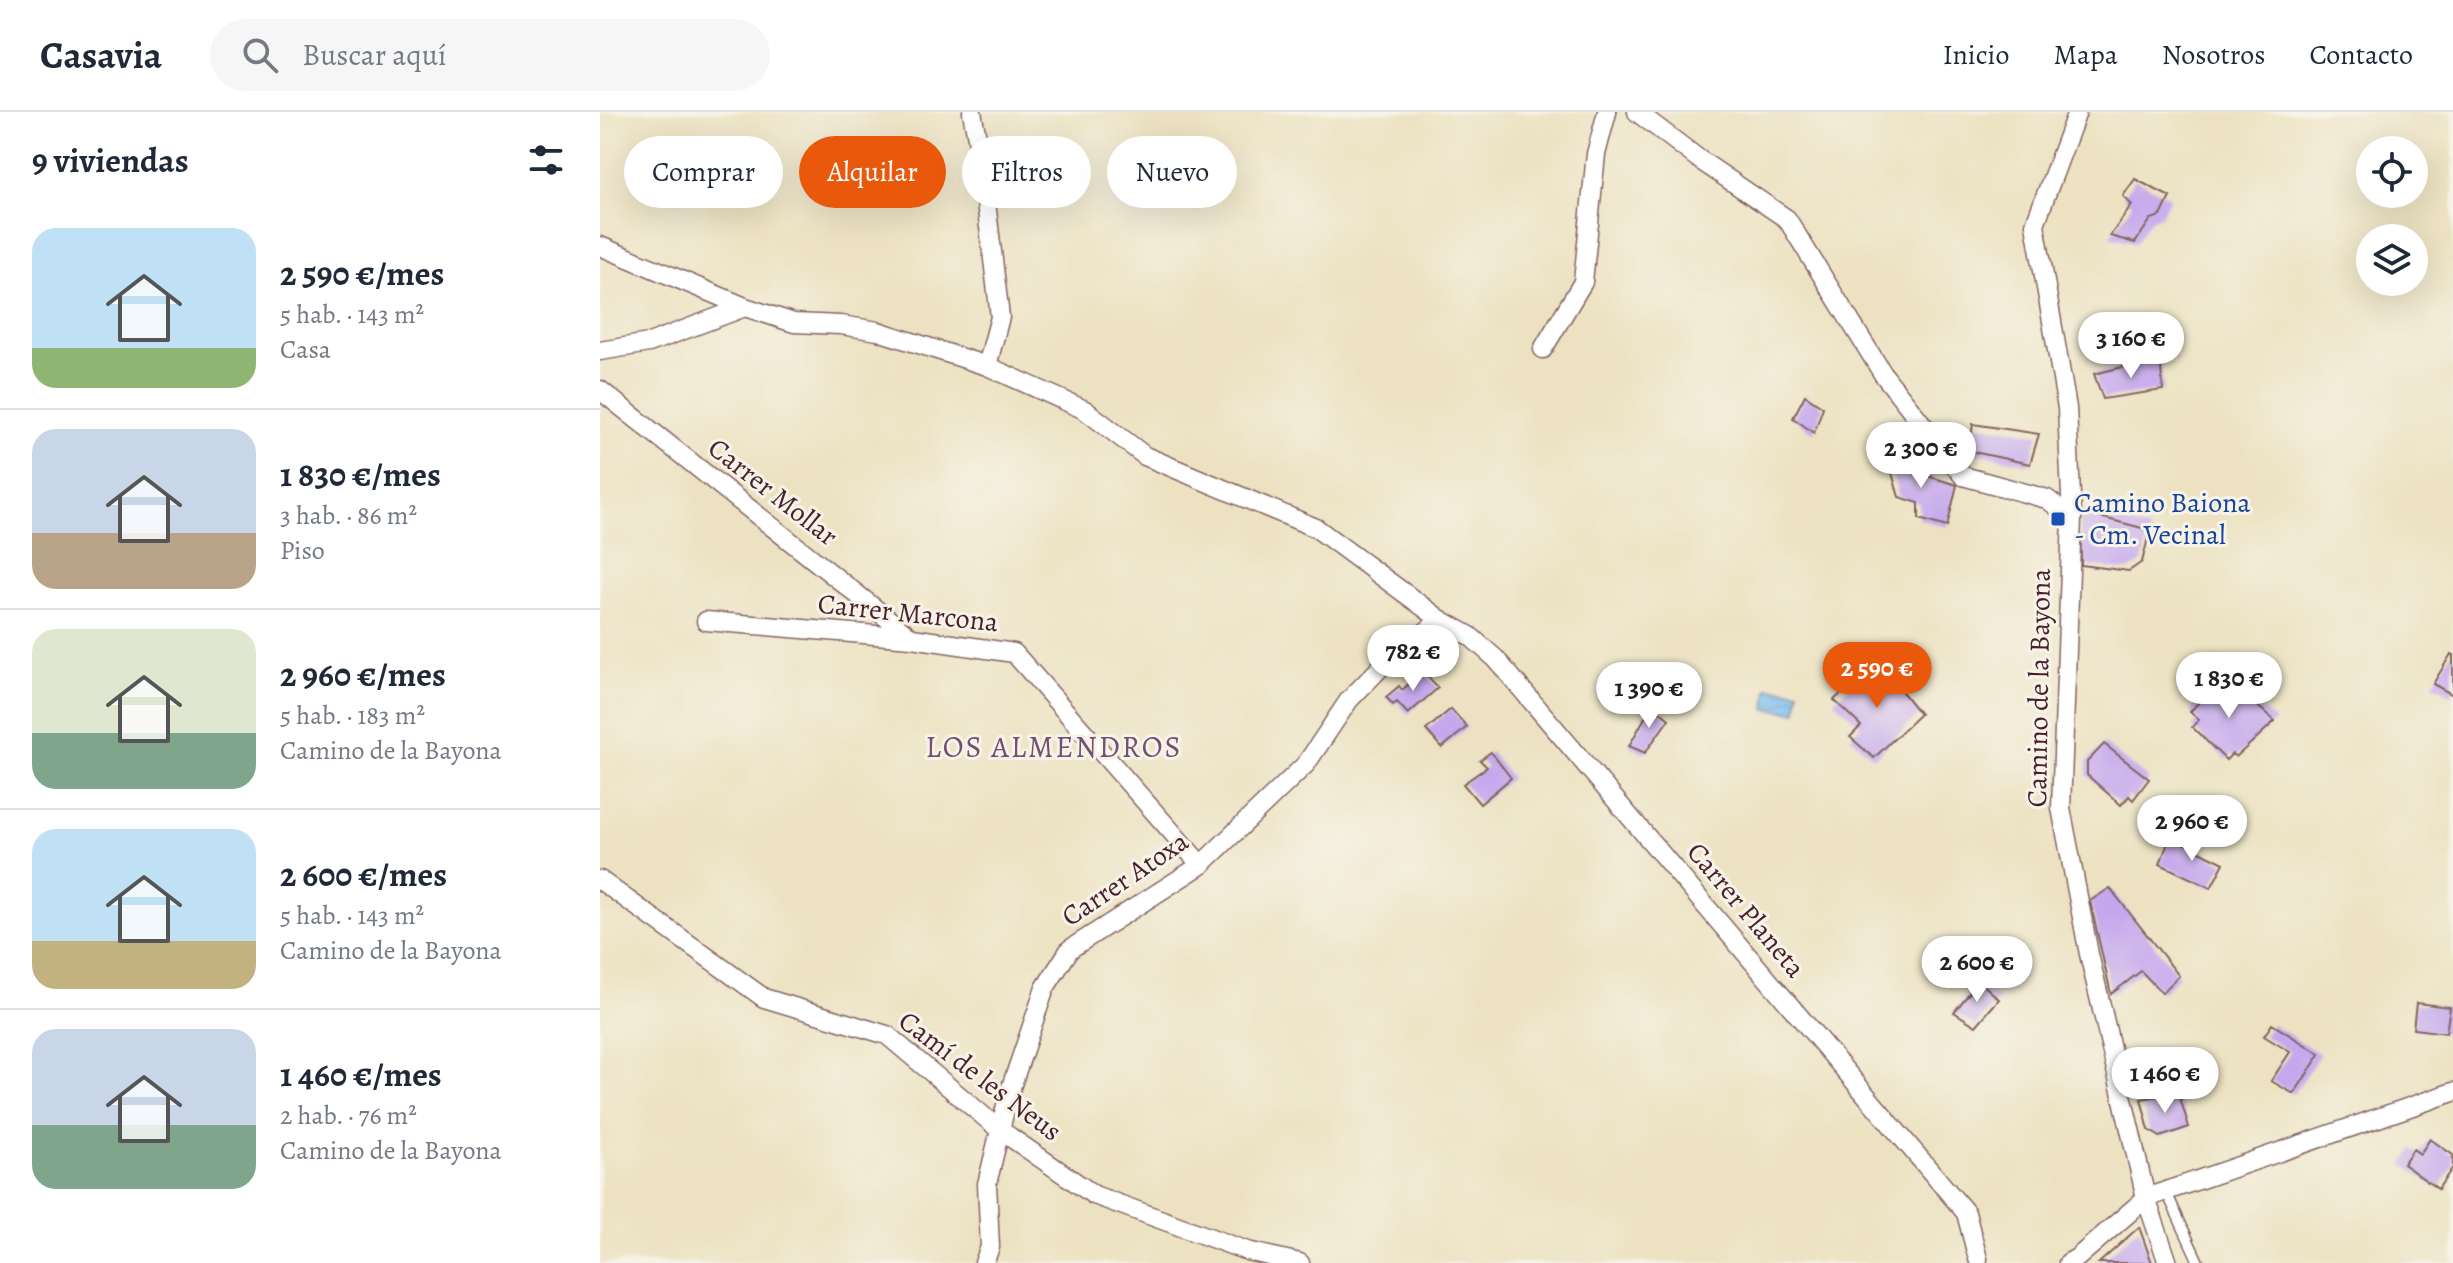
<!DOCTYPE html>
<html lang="es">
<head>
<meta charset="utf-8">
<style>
	:root { --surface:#fff; --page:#f6f6f7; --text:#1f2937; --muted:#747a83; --line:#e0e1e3; --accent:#ea580c }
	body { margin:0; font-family:Alegreya,serif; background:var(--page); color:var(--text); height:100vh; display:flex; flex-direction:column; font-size:30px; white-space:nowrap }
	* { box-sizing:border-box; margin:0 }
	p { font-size:26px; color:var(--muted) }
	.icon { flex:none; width:44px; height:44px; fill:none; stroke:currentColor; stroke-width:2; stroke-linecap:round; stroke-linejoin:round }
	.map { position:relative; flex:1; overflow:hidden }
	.drawer { display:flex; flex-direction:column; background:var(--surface); width:600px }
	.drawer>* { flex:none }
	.hud { position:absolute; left:24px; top:24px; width:760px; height:72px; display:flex; gap:16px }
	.tools { position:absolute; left:1756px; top:24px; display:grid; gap:16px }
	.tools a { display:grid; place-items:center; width:72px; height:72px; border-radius:50%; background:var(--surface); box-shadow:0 8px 32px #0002; font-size:40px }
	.price { position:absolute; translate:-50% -68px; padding:0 18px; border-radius:28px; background:#fff; color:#222; font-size:26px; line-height:52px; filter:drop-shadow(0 2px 4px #0008) }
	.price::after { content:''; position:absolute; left:50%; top:48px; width:24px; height:18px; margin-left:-12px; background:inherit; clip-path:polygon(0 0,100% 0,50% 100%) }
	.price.active { background:var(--accent); color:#fff }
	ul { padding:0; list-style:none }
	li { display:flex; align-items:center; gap:24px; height:200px; padding:0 32px }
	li+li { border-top:2px solid var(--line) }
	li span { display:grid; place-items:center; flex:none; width:224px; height:160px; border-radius:24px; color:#555 }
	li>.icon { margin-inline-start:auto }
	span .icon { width:96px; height:96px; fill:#fffc; stroke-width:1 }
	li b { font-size:34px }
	h2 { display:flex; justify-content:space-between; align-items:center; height:96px; padding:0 32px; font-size:34px }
	.tag { padding:0 28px; border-radius:36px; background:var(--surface); box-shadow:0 8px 32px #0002; font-size:28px; line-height:72px }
	.tag.active { background:var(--accent); color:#fff }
	header { display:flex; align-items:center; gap:48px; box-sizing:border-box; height:112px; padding:0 40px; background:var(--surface); border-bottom:2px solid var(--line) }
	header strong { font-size:38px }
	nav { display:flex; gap:44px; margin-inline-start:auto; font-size:28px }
	.search { width:560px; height:72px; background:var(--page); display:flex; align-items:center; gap:20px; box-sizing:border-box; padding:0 28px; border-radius:44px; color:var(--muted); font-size:30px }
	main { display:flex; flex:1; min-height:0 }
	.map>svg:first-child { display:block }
</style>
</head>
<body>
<header>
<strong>Casavia</strong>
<div class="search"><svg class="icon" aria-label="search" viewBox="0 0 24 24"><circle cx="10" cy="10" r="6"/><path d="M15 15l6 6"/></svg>Buscar aquí</div>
<nav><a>Inicio</a><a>Mapa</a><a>Nosotros</a><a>Contacto</a></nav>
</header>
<main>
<section class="drawer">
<h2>9 viviendas<svg class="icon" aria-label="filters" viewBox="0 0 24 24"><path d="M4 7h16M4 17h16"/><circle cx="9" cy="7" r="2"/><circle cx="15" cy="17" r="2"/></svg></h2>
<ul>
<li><span style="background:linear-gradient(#bfe0f5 75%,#8fb573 0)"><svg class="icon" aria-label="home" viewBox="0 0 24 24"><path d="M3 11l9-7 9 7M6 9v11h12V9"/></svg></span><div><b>2 590 €/mes</b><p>5 hab. · 143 m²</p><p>Casa</p></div></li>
<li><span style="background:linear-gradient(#c9d6e8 65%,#b9a48a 0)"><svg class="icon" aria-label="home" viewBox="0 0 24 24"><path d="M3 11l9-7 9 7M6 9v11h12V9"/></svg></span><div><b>1 830 €/mes</b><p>3 hab. · 86 m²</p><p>Piso</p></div></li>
<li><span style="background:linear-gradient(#dfe7d0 65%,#7fa58c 0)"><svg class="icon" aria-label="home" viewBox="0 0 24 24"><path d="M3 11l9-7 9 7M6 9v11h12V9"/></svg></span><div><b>2 960 €/mes</b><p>5 hab. · 183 m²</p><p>Camino de la Bayona</p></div></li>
<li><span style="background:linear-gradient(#bfe0f5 70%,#c2b280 0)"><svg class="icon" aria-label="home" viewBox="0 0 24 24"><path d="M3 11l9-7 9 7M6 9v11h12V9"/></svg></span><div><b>2 600 €/mes</b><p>5 hab. · 143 m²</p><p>Camino de la Bayona</p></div></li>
<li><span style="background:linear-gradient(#c9d6e8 60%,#7fa58c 0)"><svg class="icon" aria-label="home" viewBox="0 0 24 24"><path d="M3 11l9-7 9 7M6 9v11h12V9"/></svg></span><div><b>1 460 €/mes</b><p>2 hab. · 76 m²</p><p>Camino de la Bayona</p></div></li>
</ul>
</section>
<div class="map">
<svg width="1853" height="1151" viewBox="0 0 1853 1151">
	<defs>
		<pattern id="water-waves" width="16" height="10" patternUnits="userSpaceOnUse" patternTransform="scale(2)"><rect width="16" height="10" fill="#77bcee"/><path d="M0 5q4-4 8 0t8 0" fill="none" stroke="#68a1cc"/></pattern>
	</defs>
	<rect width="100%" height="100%" fill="#f7f3e8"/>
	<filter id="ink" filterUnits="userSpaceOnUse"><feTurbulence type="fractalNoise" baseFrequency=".0125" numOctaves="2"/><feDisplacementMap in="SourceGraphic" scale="16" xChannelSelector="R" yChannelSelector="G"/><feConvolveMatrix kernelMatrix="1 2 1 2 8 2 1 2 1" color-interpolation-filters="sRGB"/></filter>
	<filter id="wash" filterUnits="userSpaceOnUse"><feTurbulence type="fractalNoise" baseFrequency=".006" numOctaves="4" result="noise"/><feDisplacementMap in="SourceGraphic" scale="32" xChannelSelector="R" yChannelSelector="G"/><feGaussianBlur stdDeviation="1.8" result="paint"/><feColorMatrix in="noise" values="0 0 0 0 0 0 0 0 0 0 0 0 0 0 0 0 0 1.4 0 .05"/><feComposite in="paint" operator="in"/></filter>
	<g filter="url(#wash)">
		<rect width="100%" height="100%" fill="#ece2c1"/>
		<path fill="url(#water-waves)" stroke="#606e8c" stroke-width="2" d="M1168 576 1199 579 1197 600 1166 597Z"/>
		<g id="blocks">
			<path fill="#c4a7ed" d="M1535 67 1570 85 1561 104 1551 107 1535 131 1510 124 1532 93 1523 84Z
				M1560 246 1563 278 1503 287 1494 262Z
				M1205 283 1223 295 1214 321 1193 306Z
				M1373 312 1439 322 1430 352 1369 339Z
				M1282 337 1304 346 1301 356 1357 373 1347 415 1319 407V391L1299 385 1292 361 1279 358Z
				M1480 400 1550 418 1542 450 1529 459 1481 453Z
				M1851 542 1853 543V583L1833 572Z
				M1278 550 1320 602 1274 646 1250 625 1261 614 1234 588Z
				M823 560 838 576 808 602 797 590 793 593 786 585 799 574 802 578Z
				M1625 566 1675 609 1636 645 1632 642 1626 648 1592 615 1599 608 1590 600 1616 571 1619 573Z
				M1052 593 1069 607 1045 641 1029 634Z
				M851 597 867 615 842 636 826 618Z
				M1504 632 1549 667 1533 688 1529 684 1521 693 1487 663V650Z
				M891 640 911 666 880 692 863 672 887 655 880 648Z
				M1569 728 1586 732 1624 751 1611 776 1560 752Z
				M1510 776 1579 864 1562 881 1541 859 1511 882 1490 789Z
				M1379 869 1399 887 1376 914 1354 900Z
				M1816 891 1850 895 1846 921 1813 917Z
				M1672 912 1720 942 1694 982 1671 969 1690 940 1664 924Z
				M1570 982 1580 986 1589 1015 1560 1025 1549 1018 1541 987Z
				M1830 1027 1853 1043V1055L1838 1077 1803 1052 1813 1037 1820 1042Z
				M1539 1115 1552 1151H1499Z"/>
		</g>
	</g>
	<g filter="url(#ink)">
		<use href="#blocks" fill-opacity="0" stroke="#836360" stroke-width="2"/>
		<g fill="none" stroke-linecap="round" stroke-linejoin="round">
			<defs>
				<path id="service" d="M1566 1079 1599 1151"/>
				<path id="minor" d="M372 0 380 41 400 205 387 254 485 298 545 344 716 416 841 508 870 524 896 547 1366 1101 1378 1147
					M1037 0 1100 48 1187 107 1283 262 1363 364 1447 387 1472 406
					M1477 0 1435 112 1467 296 1472 406 1461 696 1489 842 1546 1086 1568 1151
					M0 134 145 195 194 211 241 213 278 219 387 254
					M943 237 983 170 996 42 1007 0
					M0 239 49 231 145 195
					M0 278 312 526
					M106 509 312 526 414 541 601 753
					M0 768 164 886 287 923 400 1018 494 1083 647 1139 700 1151
					M384 1151 390 1135 387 1072 409 981 445 876 470 837 601 753 706 652 749 588 785 551 841 508
					M1468 1151 1477 1146 1546 1086 1853 980"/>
			</defs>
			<use href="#service" stroke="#836360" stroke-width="12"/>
			<use href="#minor" stroke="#836360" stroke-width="21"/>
			<use href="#service" stroke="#fff" stroke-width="9"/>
			<use href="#minor" stroke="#fff" stroke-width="18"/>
		</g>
	</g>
	<rect fill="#1a4fb4" stroke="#f7f3e8" stroke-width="3" x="1450" y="399" width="16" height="16" rx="4"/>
	<g text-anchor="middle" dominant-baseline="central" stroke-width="6" stroke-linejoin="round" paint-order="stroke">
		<g font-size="28" fill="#4a1f2b" stroke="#f7f3e8">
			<text transform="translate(173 380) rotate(38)">Carrer Mollar</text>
			<text transform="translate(308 501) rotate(6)">Carrer Marcona</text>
			<text transform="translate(1439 576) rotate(-89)">Camino de la Bayona</text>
			<text transform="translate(525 767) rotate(-34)">Carrer Atoxa</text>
			<text transform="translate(1146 798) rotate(50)">Carrer Planeta</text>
			<text transform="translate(380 964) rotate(37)">Camí de les Neus</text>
		</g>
		<g font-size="28" fill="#164399" stroke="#f7f3e8" text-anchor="start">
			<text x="1474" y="391">Camino Baiona<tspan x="1474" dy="32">- Cm. Vecinal</tspan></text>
		</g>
		<g font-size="30" letter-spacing="2" fill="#754f6f" stroke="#f7f3e8">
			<text x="454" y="635">LOS ALMENDROS</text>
		</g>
	</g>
</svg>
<div class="tools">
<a><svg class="icon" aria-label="locate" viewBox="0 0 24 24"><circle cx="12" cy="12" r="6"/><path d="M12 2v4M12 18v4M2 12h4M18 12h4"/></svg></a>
<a><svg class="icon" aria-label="layers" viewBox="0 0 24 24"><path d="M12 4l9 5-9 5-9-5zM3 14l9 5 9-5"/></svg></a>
</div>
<b class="price" style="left:1531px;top:268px">3 160 €</b>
<b class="price" style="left:1321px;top:378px">2 300 €</b>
<b class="price" style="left:813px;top:581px">782 €</b>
<b class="price active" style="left:1277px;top:598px">2 590 €</b>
<b class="price" style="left:1629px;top:608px">1 830 €</b>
<b class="price" style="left:1049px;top:618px">1 390 €</b>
<b class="price" style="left:1592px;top:751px">2 960 €</b>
<b class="price" style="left:1377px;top:892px">2 600 €</b>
<b class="price" style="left:1565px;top:1003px">1 460 €</b>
<div class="hud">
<a class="tag">Comprar</a>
<a class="tag active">Alquilar</a>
<a class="tag">Filtros</a>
<a class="tag">Nuevo</a>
</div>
</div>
</main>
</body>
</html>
